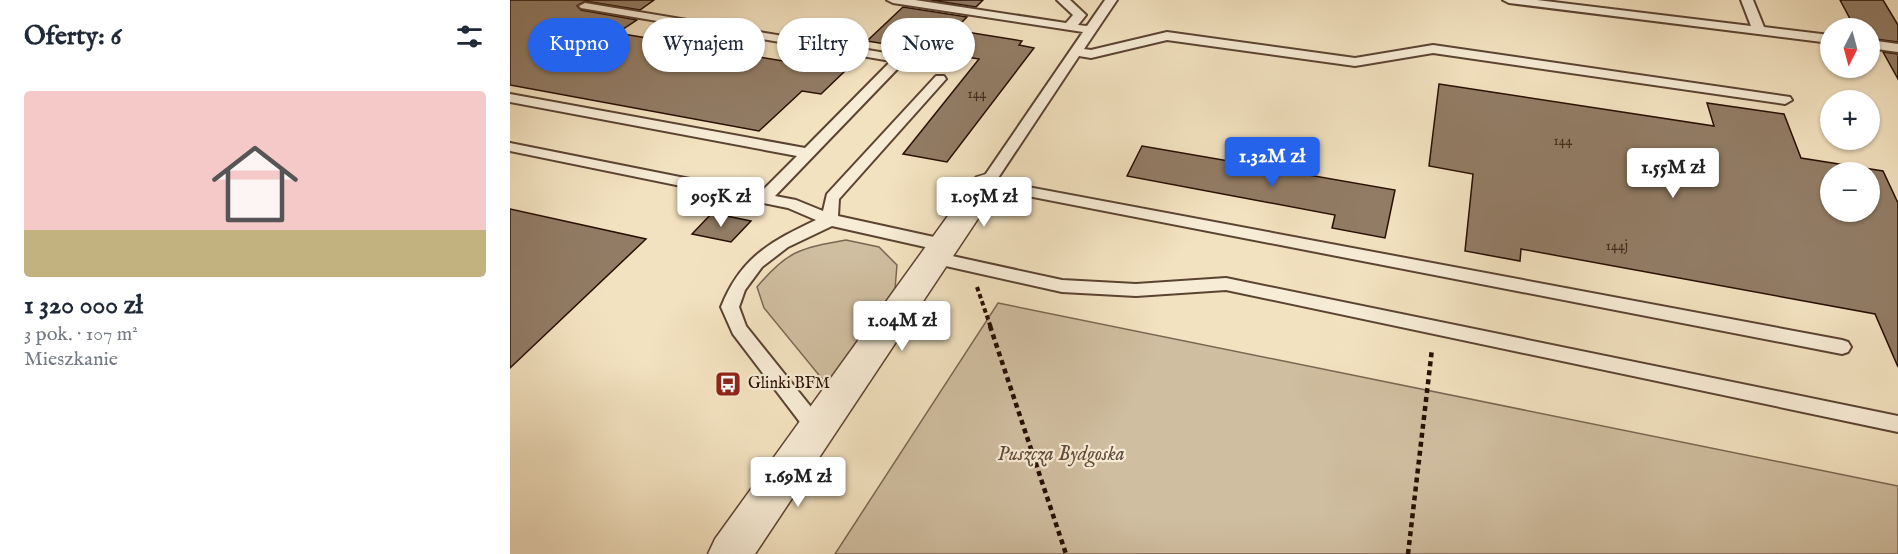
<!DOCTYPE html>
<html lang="pl">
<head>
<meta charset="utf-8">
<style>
	:root { --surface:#fff; --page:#f2f2f3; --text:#1f2937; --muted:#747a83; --accent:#2563eb }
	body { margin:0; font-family:"IM FELL English",serif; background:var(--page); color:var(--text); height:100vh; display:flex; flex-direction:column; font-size:22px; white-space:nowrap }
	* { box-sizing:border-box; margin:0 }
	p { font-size:20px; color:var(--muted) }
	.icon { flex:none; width:33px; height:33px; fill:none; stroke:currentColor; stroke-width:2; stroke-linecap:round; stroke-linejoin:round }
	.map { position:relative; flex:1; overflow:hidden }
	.side { display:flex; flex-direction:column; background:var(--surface); width:510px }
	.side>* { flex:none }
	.top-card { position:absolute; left:18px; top:18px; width:570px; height:54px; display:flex; gap:12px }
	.needle { width:39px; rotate:186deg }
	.tools { position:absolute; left:1310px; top:18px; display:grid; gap:12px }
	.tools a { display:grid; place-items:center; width:60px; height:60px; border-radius:50%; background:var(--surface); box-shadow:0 2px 4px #0004; font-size:30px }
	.price { position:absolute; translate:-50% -51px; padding:0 14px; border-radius:6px; background:#fff; color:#222; font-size:20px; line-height:39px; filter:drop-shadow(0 2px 3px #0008) }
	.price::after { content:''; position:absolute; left:50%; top:36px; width:18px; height:14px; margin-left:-9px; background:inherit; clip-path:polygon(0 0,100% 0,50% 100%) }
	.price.current { background:var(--accent); color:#fff }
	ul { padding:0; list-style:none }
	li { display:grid; align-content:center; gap:12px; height:318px; padding:0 24px }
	li span { display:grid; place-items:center; height:186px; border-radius:6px; color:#555 }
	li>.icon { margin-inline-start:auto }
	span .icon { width:108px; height:108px; fill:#fffc; stroke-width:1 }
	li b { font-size:26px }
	h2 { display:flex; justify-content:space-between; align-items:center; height:72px; padding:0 24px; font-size:26px }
	.chip { padding:0 21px; border-radius:27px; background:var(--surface); box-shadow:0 2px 4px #0004; font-size:21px; line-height:54px }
	.chip.current { background:var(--accent); color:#fff }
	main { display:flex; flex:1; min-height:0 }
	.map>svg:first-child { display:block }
</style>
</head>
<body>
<main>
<section class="side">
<h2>Oferty: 6<svg class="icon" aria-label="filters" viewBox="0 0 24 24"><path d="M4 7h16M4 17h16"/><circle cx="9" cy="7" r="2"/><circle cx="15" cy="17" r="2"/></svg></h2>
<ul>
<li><span style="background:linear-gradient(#f6c9c9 75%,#c2b280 0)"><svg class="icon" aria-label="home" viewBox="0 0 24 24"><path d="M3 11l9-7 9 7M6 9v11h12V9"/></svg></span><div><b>1 320 000 zł</b><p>3 pok. · 107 m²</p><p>Mieszkanie</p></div></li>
</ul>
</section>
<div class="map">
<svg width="1388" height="554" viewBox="0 0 1388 554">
	<rect width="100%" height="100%" fill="#f3e2c0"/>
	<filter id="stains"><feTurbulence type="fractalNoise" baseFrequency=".00333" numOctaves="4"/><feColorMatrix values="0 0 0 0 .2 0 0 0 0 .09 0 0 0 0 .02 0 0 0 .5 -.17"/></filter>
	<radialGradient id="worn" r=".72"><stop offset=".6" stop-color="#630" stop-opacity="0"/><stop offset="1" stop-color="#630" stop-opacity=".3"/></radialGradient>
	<path fill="#d0bea0" stroke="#7c6652" stroke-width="1.5" d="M336 240 369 247 387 265 385 289 321 379 313 380 254 308 247 287C277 251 290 248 336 240Z
		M488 303 1388 486V554H325Z"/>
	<path fill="#927c65" stroke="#280e03" stroke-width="1.5" fill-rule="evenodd" d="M0 0H144L130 10 75 1 67 6 71 10 127 20 107 33 174 44 183 37 233 46 224 53 335 71 311 94 292 91 249 131 0 85Z
		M420 0H473L466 7Z
		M1330 0H1373L1388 25V42L1365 39 1359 28H1345Z
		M393 7 457 17 444 30 512 41 509 45 524 48 437 162 393 154 469 59 357 41Z
		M1373 52 1388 54V79Z
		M929 84 1204 126 1197 103 1274 114 1291 158 1373 171 1388 203V367L1365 314 1011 249 1010 261 955 251 963 174 919 166ZM1320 172H1359V212H1320Z
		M632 146 885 190 875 238 822 228 825 215 617 176Z
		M0 209 136 239 0 368Z
		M202 213 241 221 221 242 182 234Z"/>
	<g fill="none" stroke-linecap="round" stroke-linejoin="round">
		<defs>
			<path id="lane" d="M377 0H405L556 23 563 15 547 0H560L576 15 568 25 577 26 595 0H607L574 49 581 50 657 32 845 58 923 45 1280 97 1282 100 1275 104 923 53 845 66 657 40 581 58 569 56 486 181 1332 340 1338 342 1341 347 1338 352 1332 354 471 187 469 184 471 181 573 32 383 3Z
				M993 0H1027L1241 26 1231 0H1243L1254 27 1320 35V43L999 3Z
				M75 3 394 56 396 59 394 62 265 196 286 200 313 211 317 194 426 76H434L436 79 329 199 328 216 433 239 439 241 441 245 439 249 433 251 322 226 278 247 252 267 235 290 229 307 236 326 313 422 316 428 313 434 306 436 299 434 223 334 211 307C231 257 260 242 306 220L278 208 0 151V143L250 193 287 156 0 102V94L295 148 381 61 71 8 69 6Z
				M1359 40 1388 44V52L1359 48Z
				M424 252 552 280 626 284 716 278 1388 416V432L716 290 626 296 552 292 418 262 416 258 418 254Z"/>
			<path id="street" d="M476 174 486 177 491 184 245 554H198L205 539 466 177Z"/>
		</defs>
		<use href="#lane" stroke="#5b4332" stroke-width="4"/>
		<use href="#street" stroke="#5b4332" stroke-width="3"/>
		<path stroke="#280e03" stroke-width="4" stroke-dasharray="4.5 3" stroke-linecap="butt" d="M467 287 481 328"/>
		<path stroke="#280e03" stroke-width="4.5" stroke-dasharray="5 4" stroke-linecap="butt" d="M480 326 556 554
			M898 554 922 349"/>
		<use href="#lane" fill="#f7ecd6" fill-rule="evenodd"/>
		<use href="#street" fill="#f7ecd6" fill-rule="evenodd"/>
	</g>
	<defs>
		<symbol id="bus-square" viewBox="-11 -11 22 22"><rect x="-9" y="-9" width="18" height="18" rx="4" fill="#8f2418" stroke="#f7ecd6"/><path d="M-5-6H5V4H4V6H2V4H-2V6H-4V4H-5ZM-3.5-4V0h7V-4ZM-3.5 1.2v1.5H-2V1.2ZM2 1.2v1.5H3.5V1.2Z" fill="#fff"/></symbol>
	</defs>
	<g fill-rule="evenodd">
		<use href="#bus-square" x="203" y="369" width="30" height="30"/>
	</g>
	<g text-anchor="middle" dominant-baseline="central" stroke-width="4.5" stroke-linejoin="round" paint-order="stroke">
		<g font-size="14" fill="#422a1c">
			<text x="467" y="94">144</text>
			<text x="1053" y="141">144</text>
			<text x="1107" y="246">144j</text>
		</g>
		<g font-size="16" fill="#280e03" stroke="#f7ecd6" text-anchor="start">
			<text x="238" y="384">Glinki BFM</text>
		</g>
		<g font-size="20" font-style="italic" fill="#634c3a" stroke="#f7ecd6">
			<text x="551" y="454">Puszcza Bydgoska</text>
		</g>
	</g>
	<rect width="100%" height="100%" filter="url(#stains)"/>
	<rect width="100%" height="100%" fill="url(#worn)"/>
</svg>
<div class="tools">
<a><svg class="needle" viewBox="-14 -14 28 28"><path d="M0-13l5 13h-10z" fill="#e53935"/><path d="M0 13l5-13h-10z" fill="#747a83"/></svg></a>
<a>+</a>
<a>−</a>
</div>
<b class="price current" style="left:762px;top:188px">1.32M zł</b>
<b class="price" style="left:1163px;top:199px">1.55M zł</b>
<b class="price" style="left:211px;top:228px">905K zł</b>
<b class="price" style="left:474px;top:228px">1.05M zł</b>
<b class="price" style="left:392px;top:352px">1.04M zł</b>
<b class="price" style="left:288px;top:508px">1.69M zł</b>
<div class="top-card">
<a class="chip current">Kupno</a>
<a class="chip">Wynajem</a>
<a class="chip">Filtry</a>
<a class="chip">Nowe</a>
</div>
</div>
</main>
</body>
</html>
